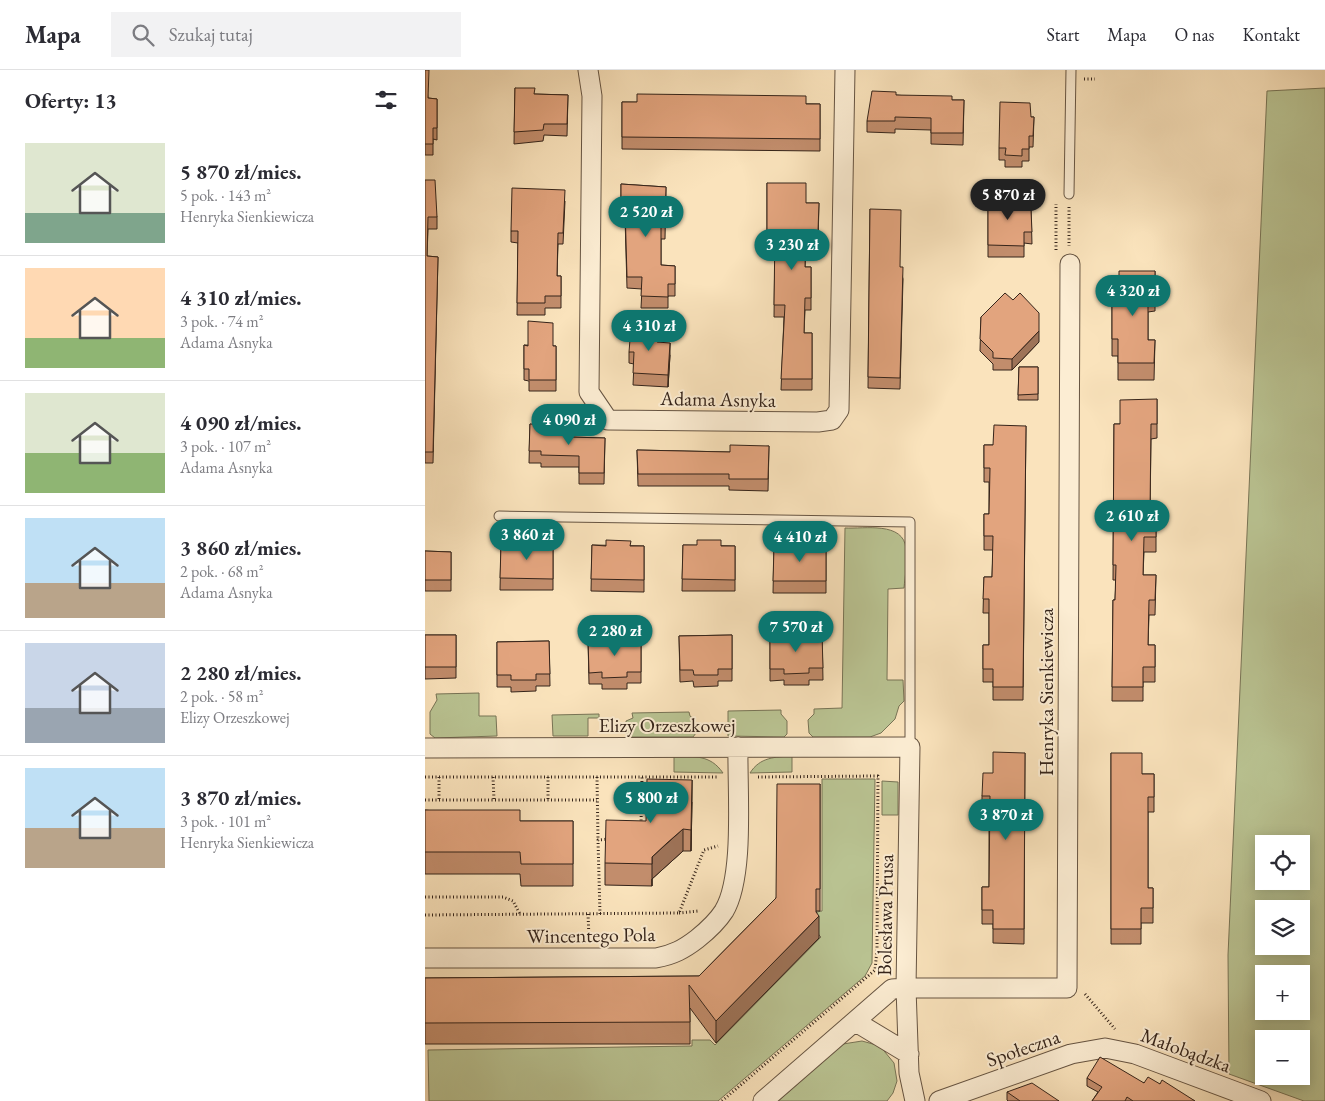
<!DOCTYPE html>
<html lang="pl">
<head>
<meta charset="utf-8">
<style>
	:root { --surface:#fff; --page:#f2f2f3; --text:#2b2b33; --muted:#7c7c81; --line:#e1e1e2; --accent:#0f766e }
	body { margin:0; font-family:"EB Garamond",serif; background:var(--page); color:var(--text); height:100vh; display:flex; flex-direction:column; font-size:19px; white-space:nowrap }
	* { box-sizing:border-box; margin:0 }
	p { font-size:16px; color:var(--muted) }
	.icon { flex:none; width:28px; height:28px; fill:none; stroke:currentColor; stroke-width:2; stroke-linecap:round; stroke-linejoin:round }
	.map { position:relative; flex:1; overflow:hidden }
	.side { display:flex; flex-direction:column; background:var(--surface); width:425px }
	.side>* { flex:none }
	.fabs { position:absolute; left:830px; top:765px; display:grid; gap:10px }
	.fabs a { display:grid; place-items:center; width:55px; height:55px; border-radius:0px; background:var(--surface); box-shadow:0 2px 12px #0003; font-size:25px }
	.price { position:absolute; translate:-50% -42px; padding:0 11px; border-radius:18px; background:var(--accent); color:#fff; font-size:16px; line-height:32px; filter:drop-shadow(0 1px 2px #0008) }
	.price::after { content:''; position:absolute; left:50%; top:30px; width:15px; height:11px; margin-left:-8px; background:inherit; clip-path:polygon(0 0,100% 0,50% 100%) }
	.price.on { background:#222; color:#fff }
	ul { padding:0; list-style:none }
	li { display:flex; align-items:center; gap:15px; height:125px; padding:0 25px }
	li+li { border-top:1px solid var(--line) }
	li span { display:grid; place-items:center; flex:none; width:140px; height:100px; border-radius:0px; color:#555 }
	li>.icon { margin-inline-start:auto }
	span .icon { width:60px; height:60px; fill:#fffc; stroke-width:1 }
	li b { font-size:21px }
	h2 { display:flex; justify-content:space-between; align-items:center; height:60px; padding:0 25px; font-size:21px }
	header { display:flex; align-items:center; gap:30px; box-sizing:border-box; height:70px; padding:0 25px; background:var(--surface); border-bottom:1px solid var(--line) }
	header strong { font-size:24px }
	nav { display:flex; gap:28px; margin-inline-start:auto; font-size:18px }
	.search { width:350px; height:45px; background:var(--page); display:flex; align-items:center; gap:12px; box-sizing:border-box; padding:0 18px; border-radius:0px; color:var(--muted); font-size:19px }
	main { display:flex; flex:1; min-height:0 }
	.map>svg:first-child { display:block }
</style>
</head>
<body>
<header>
<strong>Mapa</strong>
<div class="search"><svg class="icon" aria-label="search" viewBox="0 0 24 24"><circle cx="10" cy="10" r="6"/><path d="M15 15l6 6"/></svg>Szukaj tutaj</div>
<nav><a>Start</a><a>Mapa</a><a>O nas</a><a>Kontakt</a></nav>
</header>
<main>
<section class="side">
<h2>Oferty: 13<svg class="icon" aria-label="filters" viewBox="0 0 24 24"><path d="M4 7h16M4 17h16"/><circle cx="9" cy="7" r="2"/><circle cx="15" cy="17" r="2"/></svg></h2>
<ul>
<li><span style="background:linear-gradient(#dfe7d0 70%,#7fa58c 0)"><svg class="icon" aria-label="home" viewBox="0 0 24 24"><path d="M3 11l9-7 9 7M6 9v11h12V9"/></svg></span><div><b>5 870 zł/mies.</b><p>5 pok. · 143 m²</p><p>Henryka Sienkiewicza</p></div></li>
<li><span style="background:linear-gradient(#ffd9b3 70%,#8fb573 0)"><svg class="icon" aria-label="home" viewBox="0 0 24 24"><path d="M3 11l9-7 9 7M6 9v11h12V9"/></svg></span><div><b>4 310 zł/mies.</b><p>3 pok. · 74 m²</p><p>Adama Asnyka</p></div></li>
<li><span style="background:linear-gradient(#dfe7d0 60%,#8fb573 0)"><svg class="icon" aria-label="home" viewBox="0 0 24 24"><path d="M3 11l9-7 9 7M6 9v11h12V9"/></svg></span><div><b>4 090 zł/mies.</b><p>3 pok. · 107 m²</p><p>Adama Asnyka</p></div></li>
<li><span style="background:linear-gradient(#bfe0f5 65%,#b9a48a 0)"><svg class="icon" aria-label="home" viewBox="0 0 24 24"><path d="M3 11l9-7 9 7M6 9v11h12V9"/></svg></span><div><b>3 860 zł/mies.</b><p>2 pok. · 68 m²</p><p>Adama Asnyka</p></div></li>
<li><span style="background:linear-gradient(#c9d6e8 65%,#9aa5b1 0)"><svg class="icon" aria-label="home" viewBox="0 0 24 24"><path d="M3 11l9-7 9 7M6 9v11h12V9"/></svg></span><div><b>2 280 zł/mies.</b><p>2 pok. · 58 m²</p><p>Elizy Orzeszkowej</p></div></li>
<li><span style="background:linear-gradient(#bfe0f5 60%,#b9a48a 0)"><svg class="icon" aria-label="home" viewBox="0 0 24 24"><path d="M3 11l9-7 9 7M6 9v11h12V9"/></svg></span><div><b>3 870 zł/mies.</b><p>3 pok. · 101 m²</p><p>Henryka Sienkiewicza</p></div></li>
</ul>
</section>
<div class="map">
<svg width="900" height="1031" viewBox="0 0 900 1031">
	<rect width="100%" height="100%" fill="#fae3bc"/>
	<filter id="stains"><feTurbulence type="fractalNoise" baseFrequency=".004" numOctaves="4"/><feColorMatrix values="0 0 0 0 .2 0 0 0 0 .09 0 0 0 0 .02 0 0 0 .5 -.17"/></filter>
	<radialGradient id="worn" r=".72"><stop offset=".6" stop-color="#630" stop-opacity="0"/><stop offset="1" stop-color="#630" stop-opacity=".3"/></radialGradient>
	<path fill="#bac493" stroke="#787456" fill-rule="evenodd" d="M900 18V1031H879L804 1004 803 885 842 21ZM839 774H876V811H839ZM839 839H876V876H839ZM839 904H876V941H839ZM839 969H876V1006H839Z
		M420 458C439 459 479 451 481 479 483 491 480 506 479 518L463 519 462 610H478L479 631 474 636 470 649 456 663 445 667H388L384 663 383 650 389 644V639L417 638Z
		M54 623V646H71L72 666 10 668 5 664V642L12 630 11 624Z
		M356 640V644L362 651V664L359 667 303 666V641Z
		M264 642 265 646 270 650 271 663 268 667H206L201 663V651L208 648 207 643Z
		M174 644V648H163V666H128L127 645Z
		M249 686C269 687 285 684 298 703L249 702Z
		M367 686V702L325 703C335 687 350 687 367 686Z
		M397 709H450L447 893 440 906 293 1031H4L3 980 267 976V970H285L290 975 396 867 392 863V842L397 841Z
		M457 711 473 712V745H457Z
		M437 971 455 976 469 993 472 1011 468 1023 462 1031H353L418 974Z"/>
	<g fill="none" stroke-linecap="round" stroke-linejoin="round">
		<defs>
			<path id="service" d="M644 124 646 0
				M74 446 485 452V677"/>
			<path id="minor" d="M163 0 167 26 164 322 183 350 393 352 407 350 414 340 420 0
				M0 678 485 677 481 918 467 919 338 1031
				M0 888H231C248 885 259 879 272 869 282 861 292 852 299 841 320 806 312 719 313 677
				M431 952 484 984
				M490 1031 484 1003 481 918H642L645 194
				M514 1031 646 984 680 978 710 984 836 1031"/>
		</defs>
		<use href="#service" stroke="#665442" stroke-width="11"/>
		<use href="#minor" stroke="#665442" stroke-width="21"/>
		<path stroke="#35241a" stroke-width="3" stroke-dasharray="1 2.5" stroke-linecap="butt" d="M659 9H670
			M644 137V176
			M631 180V134
			M0 707H294
			M14 707V730
			M68 707 69 730
			M123 707V730
			M172 707 173 770
			M0 730H172
			M216 754 217 707
			M0 827H78L88 831 95 844
			M254 843 273 841
			M163 844 164 868
			M175 844 173 770 184 769
			M0 845 254 843 279 780 293 776
			M660 924 690 959
			M297 1031 450 900 452 880 453 706 333 707"/>
		<use href="#service" stroke="#fcedd3" stroke-width="9"/>
		<use href="#minor" stroke="#fcedd3" stroke-width="19"/>
	</g>
	<path fill="#c28d6c" stroke="#35241a" d="M0 0 3 28 12 29V70L8 69V85H0Z
		M90 18 109 24 143 25 142 66 119 65 118 71 89 74Z
		M471 25 527 30H539L538 75 506 74V60L470 59V63L442 62V51Z
		M197 32 395 34V81L197 79Z
		M606 47H609L608 77H604V91H597V97H580V90H574V78Z
		M0 110 12 147V159H3L2 186 13 187 8 393H0Z
		M342 113 381 133H394L393 173 381 172 380 197H386V240H380L379 263H387V320H356L359 247H349L350 172H342Z
		M196 114 241 117 240 169H236V195L250 196V226H243V238H216L217 219 202 218 200 147H196Z
		M563 127 599 140H606L607 174 599 173V187H563Z
		M140 131 138 174H133L132 206H136V238H120V245H92L93 173 86 172V161Z
		M445 139 475 197 478 209 475 319 443 318Z
		M730 201V241L723 242V270H730L729 310H693V286H687V236L694 224Z
		M556 247 614 272 587 300H568V294L555 281Z
		M233 272 245 285 243 317 208 315 209 294 204 293V282Z
		M99 275 131 276V321H104V311L99 310Z
		M594 297H613V330H593Z
		M732 329V368L726 369 725 444 731 459V482H719L718 505H731L730 545H724L723 575H730V612H718V631H687L688 530H690L691 510H688L689 354H695Z
		M105 354 144 367 180 368 179 414H154V397H116V393H104Z
		M601 356 598 630H568V612H558V575H564V543H558L559 507H567L568 480H559V444H564V412H559V375H568Z
		M344 376 343 421 304 420V416H213L212 380 305 382Z
		M76 475H128V520H75Z
		M167 475 219 476V522L166 521Z
		M258 475 310 476V521H257Z
		M349 477 401 478V523H348Z
		M0 481 26 482V521H0Z
		M397 564 398 610H384V615H359V610L345 611V565Z
		M0 565H31V608L0 609Z
		M307 565V611H293V616L269 617 268 611 255 612 254 566Z
		M216 568V613H202V619H177V614H164L163 569Z
		M124 571 125 616H111V621L86 622V617H72V572Z
		M600 683 599 874 568 873V854H557V817H564V740H557V726L568 703Z
		M686 683 717 704H729V742H723V818H728V853H716V874H686Z
		M395 714V841H391L394 868 291 973 265 938V974H0V908L274 906 351 828Z
		M267 732 266 781H258L227 809V816L180 815V793L221 751Z
		M0 740 95 751H148V816H96L95 804H0Z
		M662 1008 735 1014 770 1031H667L673 1022 662 1016Z
		M582 1022 634 1031H583L582 1030Z"/>
	<path fill="#9e7358" stroke="#35241a" d="M614 261V272L587 300V289Z
		M245 273V285L243 317V305Z
		M267 710V732L266 781V760Z
		M258 759V781L227 809V816V787Z
		M394 846V868L291 973V951Z"/>
	<path fill="#e2a47e" stroke="#35241a" d="M0 0H4L3 28 12 29V58H8V74H0Z
		M90 18H110L109 24 143 25 142 54H119L118 60 89 62Z
		M447 21 471 22V25L527 26V30H539L538 63H506V48L470 47V51H442Z
		M212 24 381 26V34H395V69L197 67V32H212Z
		M575 32 605 33 606 47H609L608 66H604V79H597V86L580 85 581 78H574Z
		M0 110H10L12 147H3L2 186 13 187 8 382H0Z
		M342 113H381V133H394L393 161H381L380 197H386V228H380L379 263H387V309H356L360 235H349L350 161H342Z
		M196 114 241 117 240 157H236V195L250 196V214H243V227L216 226 217 207H202L200 136 196 135Z
		M87 118 140 120 138 163H133L132 206H136V226H120V233H92L93 161H86Z
		M563 127H599V140H606L607 162H599V176L563 175Z
		M445 139 476 140 475 197H478L475 308 443 307Z
		M694 201H730V225H723V270H730L729 293H693V269H687V224H694Z
		M580 223 588 230 595 223 614 243V261L587 289 568 288V282L555 269 556 247Z
		M103 251 128 253V276H131V310H104V299H99V275L103 276Z
		M206 257 233 259 232 272 245 273 243 305 208 303 209 282H204Z
		M594 297H613V324L593 325Z
		M732 329V354H726L725 444H731V467H719L718 505H731L730 530H724L723 575H730V597H718V617H687L688 530H690L691 495H688L689 354H695V330Z
		M105 354 144 355V367L180 368 179 403H154V386L116 385V381H104Z
		M569 355 601 356 598 617H568V599H558V575H564V529H558L559 507H567L568 466H559V444H564L565 398H559V375H568Z
		M305 375 344 376 343 409H304V404H213L212 380 305 382Z
		M90 470H115L114 475H128V509L75 508 76 475H90Z
		M181 470 206 471 205 476H219V510L166 509 167 475 181 476Z
		M272 470H296V476H310V510L257 509 258 475H272Z
		M363 472H387V477L401 478V511H348L349 477H363Z
		M0 481 26 482V510H0Z
		M397 564 398 598H384V603L359 604V599H345V565Z
		M0 565H31V597H0Z
		M307 565V599H293V605H269L268 600H255L254 566Z
		M216 568V602H202V607L177 608V602L164 603 163 569Z
		M124 571 125 604H111V610H86V605H72V572Z
		M568 682 600 683 599 859H568V840H557V817H564L565 726H557L558 703H568Z
		M686 683H717V704H729V727H723V818H728V838H716V859H686Z
		M222 709 267 710 266 760 258 759 242 773 227 787V794L180 793 181 750 221 751Z
		M352 714H395V819H391V842L394 846 291 951 264 915 265 952 0 953V908L274 906 351 828Z
		M0 740H95V751H148V794H96L95 782H0Z
		M675 987 719 1013 723 1007 735 1014 737 1010 770 1031H708L702 1027 700 1031H667L677 1017 662 1008Z
		M607 1013 634 1031H595L582 1022Z"/>
	<g text-anchor="middle" dominant-baseline="central" stroke-width="4" stroke-linejoin="round" paint-order="stroke">
		<g font-size="20" fill="#35241a" stroke="#fcedd3">
			<text transform="translate(293 329) rotate(1)">Adama Asnyka</text>
			<text transform="translate(621 622) rotate(-90)">Henryka Sienkiewicza</text>
			<text x="242" y="655">Elizy Orzeszkowej</text>
			<text transform="translate(460 845) rotate(-89)">Bolesława Prusa</text>
			<text transform="translate(166 865) rotate(-1)">Wincentego Pola</text>
			<text transform="translate(598 978) rotate(-19)">Społeczna</text>
			<text transform="translate(761 980) rotate(20)">Małobądzka</text>
		</g>
	</g>
	<rect width="100%" height="100%" filter="url(#stains)"/>
	<rect width="100%" height="100%" fill="url(#worn)"/>
</svg>
<div class="fabs">
<a><svg class="icon" aria-label="locate" viewBox="0 0 24 24"><circle cx="12" cy="12" r="6"/><path d="M12 2v4M12 18v4M2 12h4M18 12h4"/></svg></a>
<a><svg class="icon" aria-label="layers" viewBox="0 0 24 24"><path d="M12 4l9 5-9 5-9-5zM3 14l9 5 9-5"/></svg></a>
<a>+</a>
<a>−</a>
</div>
<b class="price on" style="left:583px;top:151px">5 870 zł</b>
<b class="price" style="left:221px;top:168px">2 520 zł</b>
<b class="price" style="left:367px;top:201px">3 230 zł</b>
<b class="price" style="left:708px;top:247px">4 320 zł</b>
<b class="price" style="left:224px;top:282px">4 310 zł</b>
<b class="price" style="left:144px;top:376px">4 090 zł</b>
<b class="price" style="left:707px;top:472px">2 610 zł</b>
<b class="price" style="left:102px;top:491px">3 860 zł</b>
<b class="price" style="left:375px;top:493px">4 410 zł</b>
<b class="price" style="left:371px;top:583px">7 570 zł</b>
<b class="price" style="left:190px;top:587px">2 280 zł</b>
<b class="price" style="left:226px;top:754px">5 800 zł</b>
<b class="price" style="left:581px;top:771px">3 870 zł</b>
</div>
</main>
</body>
</html>
